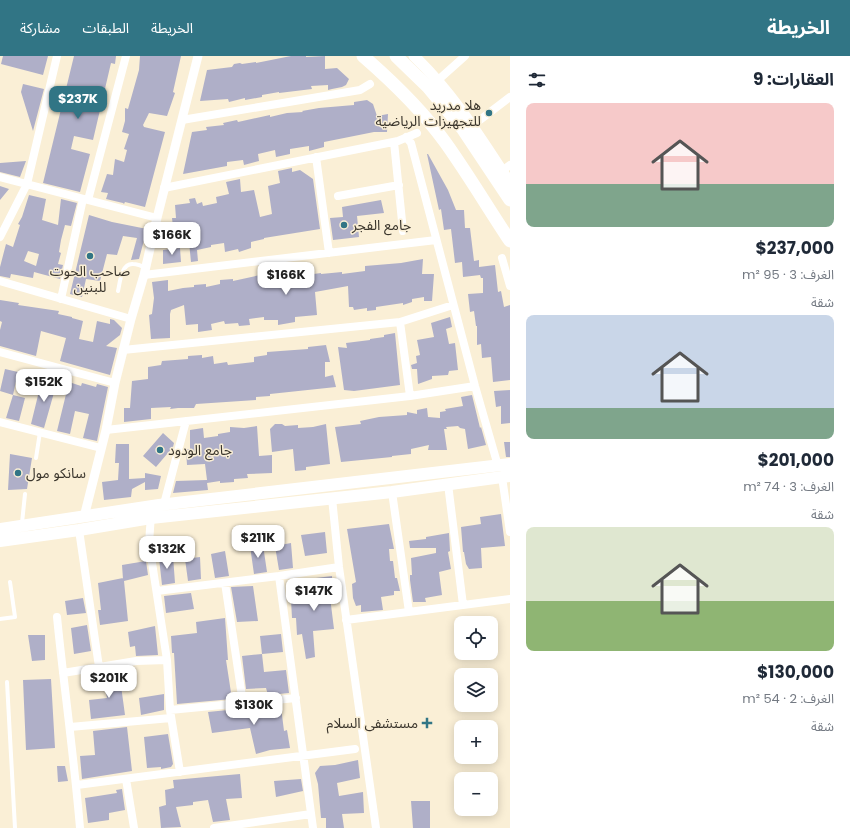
<!DOCTYPE html>
<html lang="ar">
<head>
<meta charset="utf-8">
<style>
	:root { --surface:#fff; --page:#f6f6f7; --text:#1f2937; --muted:#747a83; --accent:#317585 }
	body { margin:0; font-family:Poppins,"Noto Sans Arabic",sans-serif; background:var(--page); color:var(--text); direction:rtl; height:100vh; display:flex; flex-direction:column; font-size:15px; white-space:nowrap }
	* { box-sizing:border-box; margin:0 }
	p { font-size:13px; color:var(--muted) }
	.icon { flex:none; width:22px; height:22px; fill:none; stroke:currentColor; stroke-width:2; stroke-linecap:round; stroke-linejoin:round }
	.map { position:relative; flex:1; overflow:hidden; direction:ltr }
	.sheet { display:flex; flex-direction:column; background:var(--surface); width:340px }
	.sheet>* { flex:none }
	.tools { position:absolute; left:454px; top:560px; display:grid; gap:8px }
	.tools a { display:grid; place-items:center; width:44px; height:44px; border-radius:8px; background:var(--surface); box-shadow:0 2px 10px #0003; font-size:20px }
	.price { position:absolute; translate:-50% -34px; padding:0 9px; border-radius:8px; background:#fff; color:#222; font-size:13px; line-height:26px; filter:drop-shadow(0 1px 2px #0008) }
	.price::after { content:''; position:absolute; left:50%; top:24px; width:12px; height:9px; margin-left:-6px; background:inherit; clip-path:polygon(0 0,100% 0,50% 100%) }
	.price.on { background:var(--accent); color:#fff }
	ul { padding:0; list-style:none }
	li { display:grid; align-content:center; gap:8px; height:212px; padding:0 16px }
	li span { display:grid; place-items:center; height:124px; border-radius:8px; color:#555 }
	li>.icon { margin-inline-start:auto }
	span .icon { width:72px; height:72px; fill:#fffc; stroke-width:1 }
	li b { font-size:17px }
	h2 { display:flex; justify-content:space-between; align-items:center; height:48px; padding:0 16px; font-size:17px }
	header { display:flex; align-items:center; gap:24px; box-sizing:border-box; height:56px; padding:0 20px; background:var(--accent); color:#fff }
	header strong { font-size:19px }
	nav { display:flex; gap:22px; margin-inline-start:auto; font-size:14px }
	main { display:flex; flex:1; min-height:0 }
	.map>svg:first-child { display:block }
</style>
</head>
<body>
<header>
<strong>الخريطة</strong>
<nav><a>الخريطة</a><a>الطبقات</a><a>مشاركة</a></nav>
</header>
<main>
<section class="sheet">
<h2>العقارات: 9<svg class="icon" aria-label="filters" viewBox="0 0 24 24"><path d="M4 7h16M4 17h16"/><circle cx="9" cy="7" r="2"/><circle cx="15" cy="17" r="2"/></svg></h2>
<ul>
<li><span style="background:linear-gradient(#f6c9c9 65%,#7fa58c 0)"><svg class="icon" aria-label="home" viewBox="0 0 24 24"><path d="M3 11l9-7 9 7M6 9v11h12V9"/></svg></span><div><b>$237,000</b><p>الغرف: 3 · 95 m²</p><p>شقة</p></div></li>
<li><span style="background:linear-gradient(#c9d6e8 75%,#7fa58c 0)"><svg class="icon" aria-label="home" viewBox="0 0 24 24"><path d="M3 11l9-7 9 7M6 9v11h12V9"/></svg></span><div><b>$201,000</b><p>الغرف: 3 · 74 m²</p><p>شقة</p></div></li>
<li><span style="background:linear-gradient(#dfe7d0 60%,#8fb573 0)"><svg class="icon" aria-label="home" viewBox="0 0 24 24"><path d="M3 11l9-7 9 7M6 9v11h12V9"/></svg></span><div><b>$130,000</b><p>الغرف: 2 · 54 m²</p><p>شقة</p></div></li>
</ul>
</section>
<div class="map">
<svg width="510" height="772" viewBox="0 0 510 772">
	<rect width="100%" height="100%" fill="#faefd6"/>
	<path fill="#afafc8" fill-rule="evenodd" d="M3 0H48L43 19 1 8Z
		M74 0H116L115 8 111 7 93 84 74 80 71 93 90 98 80 136 43 127Z
		M140 0H181L173 36 175 37 167 60 149 57 143 69 144 71 165 76 145 151 125 146 124 148 123 147 106 143 108 137 101 136 107 118 113 119 115 103 124 106 127 94 124 93 129 78 122 76 125 65V52L128 53 139 14Z
		M291 0H306V1L325 0V13L337 12 349 23 346 29 342 31 332 33 328 34V29L311 30 312 33 279 37V36L262 39V41L245 44V42L229 46 228 43 200 45 207 14 232 11 234 8 240 7 242 8 256 6V7Z
		M23 28 44 33 33 75 21 36Z
		M367 44 373 48 377 60 388 58 387 76H374L324 86V91L309 95V90L290 93V98L276 101 275 94 258 98 259 105 244 109 243 104 227 106V110L183 118 192 76 207 74 206 71 224 69 223 67 237 64 238 66 270 59V61L287 57 303 56 302 55 319 52 354 49V46Z
		M427 98H428L448 134 456 154H464L465 172H470L474 205 479 204V211L495 209 498 236 501 235 504 251 510 249V324L493 326 491 301 482 302 481 288 477 289V270H476L474 255 470 256 468 238 483 237V222H481L480 219 463 221 462 206 455 207 451 173 444 174 441 153 439 154Z
		M26 105 20 121 0 116V107Z
		M292 112V116L300 114 313 123 320 173 264 182V183L251 186V192L239 196 238 193 225 196 224 187 211 189V191L197 194 198 205 191 206 189 186 175 188 172 162H176L175 149 190 147 189 143 195 142 197 148 202 146 203 150 217 147 216 141 229 138 226 126 240 123 241 136 254 134 260 161 272 158 268 130 280 127 278 115Z
		M0 130 9 133 0 144Z
		M29 139 46 143 42 164 58 169 61 143 77 147 71 170 65 169 61 184 59 196 61 197 58 208 63 209 60 223 34 216 33 222 11 218 10 222 0 220V211L6 188 13 191 20 169 18 168 22 161ZM28 195 39 198 36 210 24 205Z
		M381 144 384 157 357 160 359 181 333 184 330 162 343 161 342 151Z
		M89 159 112 166 147 173 139 203 131 204 137 182 123 180 117 199 107 198 100 225 86 223 82 241 70 238Z
		M180 192 181 206 163 208V194Z
		M423 203 422 218H434L432 245H424V241L412 243V246L403 249V247L376 251V254L367 255V252L354 254 353 251H349L348 230 315 236 317 259 295 261V266L278 269V264H264V261L249 263 250 269 239 270 238 267 225 268 224 265 211 268 212 274 198 276V268L186 269 184 249 171 254 170 258V282L151 283 149 259 152 258 154 242 152 226 168 224V235L183 232 194 231V229L206 228V231L220 228V224L233 223V225L260 219V223L287 218V220L299 219V220L321 217V218L342 216V218L365 215V210L401 207Z
		M0 244 19 247 18 249 59 255 58 258 72 261V262L83 265 79 283 93 286 97 265 110 268V263L114 264 122 272 120 279 106 290 117 292 110 319 60 305 66 282 41 275 36 300 0 290V274L2 266 0 265Z
		M450 261 452 271 446 273 449 288 455 287 458 314 449 315 448 319 432 320V323L418 328 417 313H412L411 309 417 307 416 300 420 299 417 284 434 281 431 267Z
		M395 277 400 329 354 335 344 334 338 291 347 292 346 287 370 284V283L384 281V279Z
		M326 289 330 306H325V321L333 319 336 331 270 338V340L256 341V344L196 348 194 352H178L170 353 171 351 151 352V363L124 366V352H130L132 325 148 323V311L161 309 162 305 188 303V300L202 299V302L213 300 214 308 227 306 228 309 254 306V301L267 299V296L308 293V291Z
		M5 313 18 316 13 339 0 335Z
		M42 323 57 326 44 372 31 368Z
		M69 326 81 330 82 327 96 331 97 328 108 331 97 385 83 382 89 358 75 355 70 378 57 375Z
		M510 334V367L501 368V350L496 351 494 335Z
		M13 339 25 342 19 365 6 362Z
		M472 339 480 372 481 371 486 389 468 393 465 373 460 372 458 370 446 371 447 373H444L447 394H428L429 389 411 393V398L392 400V401L341 406 335 371 361 368 360 365 379 361 407 359V356L417 358V354L427 352 428 361 440 362V356L446 355 445 353 463 350 461 341Z
		M275 368H282L285 370 298 369V372L313 371 326 368 330 408 306 411V414L295 415 293 393 272 396 270 373Z
		M257 370 259 400 272 399V417L247 418 248 422 234 423V426L220 427V425L207 427 208 434 173 437 176 425 207 424 205 408 187 409 186 393H190V374L203 372 204 382 218 380V378L230 376V371L244 372Z
		M163 377 174 387 173 391 156 411 143 400Z
		M504 386H510V401H506Z
		M116 388H129V423L145 422V417L161 420 158 433 145 434V426L132 433 131 441 104 444 102 426 118 424 119 407H115Z
		M10 398 32 402 27 433 8 434Z
		M501 458 505 490 481 492 482 512 469 513 466 508 464 496H463L461 471 481 468 480 461Z
		M389 468 394 493H389L390 505H393L395 522H397L400 535H394V539L381 541 383 554 361 556V549L356 550 353 542 352 528 356 526 347 473Z
		M325 476 327 497 305 500 301 479Z
		M449 477 450 495 448 496 451 513 439 516 442 539 425 542 426 546H413L410 524V519H412L411 502 436 497V492H410L409 485 426 483V481Z
		M291 487 293 512 279 514 275 490Z
		M263 489 267 516 254 518 250 490Z
		M225 495 229 520 215 522 211 498Z
		M173 500 175 527 162 529 159 502Z
		M200 501 201 523 188 525 185 503Z
		M146 505 148 519 124 525 128 565 100 569 98 554H101L98 527 123 522V523L122 509Z
		M332 520V541H330L334 573 313 575 315 601 306 603 302 578 297 579 296 562H292L291 544 309 542 308 523Z
		M253 530 258 565 237 566 231 531Z
		M191 537 194 553 166 557 164 540Z
		M83 542 86 557 67 559 65 545Z
		M225 562 228 604H226L232 643 177 648 174 597H172L171 580 197 577 196 566Z
		M87 569 91 595 74 598 71 572Z
		M155 570 158 599 136 600 135 590 130 591 128 576Z
		M281 578 283 596 262 598 260 580Z
		M28 579H45V604L32 605Z
		M262 598 264 616 286 614 289 637 268 639 266 632 246 633 242 600Z
		M119 615 125 659 91 663 89 644 107 642 102 618Z
		M51 623 55 692 26 694 23 624Z
		M164 638V654L141 659 139 642Z
		M281 651 284 675 287 674 290 692 270 694 256 698 250 672 212 677 208 656 238 653V655Z
		M127 671 132 715 82 723 80 700 95 699 93 675Z
		M168 678 173 708 171 711 161 713V711L147 712 144 681Z
		M358 704 360 722 337 727 339 740 363 736 364 757 342 758 344 772H326V762H321L318 728 315 717 320 710 335 709Z
		M57 710H65L68 725 58 726Z
		M240 718 242 742 226 743 230 764 213 766 208 744 193 746V749L176 751 181 771 161 772 159 751 166 749 165 734 174 732 173 724Z
		M301 723 303 735 276 741 274 725Z
		M122 733 125 754 109 757V764L88 767 85 742 117 737 116 734Z
		M411 745H430V772H413Z"/>
	<g fill="none" stroke-linecap="round" stroke-linejoin="round">
		<path stroke="#fff" stroke-width="4" d="M118 235C120 227 121 207 133 208 137 208 142 210 146 212
			M36 402 40 376
			M22 467 25 438
			M0 563 15 561 10 526
			M7 626 15 772"/>
		<path stroke="#fff" stroke-width="8" d="M437 25 465 0
			M182 64 360 34 370 28
			M472 70 510 41
			M406 81 411 87 475 330 498 410
			M394 86 403 175
			M316 101 329 197
			M502 115 510 109
			M0 121 157 162
			M164 132 398 85 417 77
			M338 140 399 129
			M88 144 126 0
			M0 181 27 128 57 0
			M502 202 510 230
			M144 219 436 184
			M0 225 131 263
			M61 243 83 143
			M400 266 410 340
			M123 294 400 266 453 249
			M0 296 115 327
			M0 366 101 392
			M106 374 410 340 475 330
			M502 421 510 476
			M448 428 463 549
			M392 436 409 556
			M332 442 339 511 376 772
			M164 448 186 365
			M151 459 149 487 167 604 170 654 180 716
			M79 474 99 611
			M279 520 313 772
			M225 527 243 647
			M157 535 279 520 339 511
			M57 561C64 631 74 701 80 772
			M346 564 510 543
			M63 617 136 605 167 604
			M170 654 296 642
			M70 671 171 662
			M126 723 134 772
			M77 729 355 693
			M214 772 311 758"/>
		<path stroke="#fff" stroke-width="9" d="M84 461 106 374 115 327 131 263 144 219 157 162 198 0"/>
		<path stroke="#fff" stroke-width="11" d="M414 0C453 37 481 83 510 127"/>
		<path stroke="#fff" stroke-width="12" d="M0 473 159 449 510 408
			M0 485 79 474 151 462 392 436 510 420"/>
		<path stroke="#fff" stroke-width="13" d="M363 0C393 26 422 54 445 86 468 118 488 152 510 185
			M396 0 428 31 462 72 510 144"/>
	</g>
	<g fill="#317585" stroke="#faefd6" stroke-width="1.5">
		<circle cx="489" cy="57" r="4"/>
		<circle cx="344" cy="169" r="4"/>
		<circle cx="90" cy="200" r="4"/>
		<circle cx="160" cy="394" r="4"/>
		<circle cx="18" cy="417" r="4"/>
		<path d="M425 661h4v4h4v4h-4v4h-4v-4h-4v-4h4z"/>
	</g>
	<g text-anchor="middle" dominant-baseline="central" stroke-width="3" stroke-linejoin="round" paint-order="stroke">
		<g font-size="14" fill="#3a352c" stroke="#faefd6" text-anchor="start">
			<text x="481" y="49" text-anchor="end">هلا مدريد<tspan x="481" dy="16">للتجهيزات الرياضية</tspan></text>
			<text x="352" y="169">جامع الفجر</text>
			<text x="90" y="215" text-anchor="middle">صاحب الحوت<tspan x="90" dy="16">للبنين</tspan></text>
			<text x="168" y="394">جامع الودود</text>
			<text x="26" y="417">سانكو مول</text>
			<text x="418" y="667" text-anchor="end">مستشفى السلام</text>
		</g>
	</g>
</svg>
<div class="tools">
<a><svg class="icon" aria-label="locate" viewBox="0 0 24 24"><circle cx="12" cy="12" r="6"/><path d="M12 2v4M12 18v4M2 12h4M18 12h4"/></svg></a>
<a><svg class="icon" aria-label="layers" viewBox="0 0 24 24"><path d="M12 4l9 5-9 5-9-5zM3 14l9 5 9-5"/></svg></a>
<a>+</a>
<a>−</a>
</div>
<b class="price on" style="left:78px;top:64px">$237K</b>
<b class="price" style="left:172px;top:200px">$166K</b>
<b class="price" style="left:286px;top:240px">$166K</b>
<b class="price" style="left:44px;top:347px">$152K</b>
<b class="price" style="left:258px;top:503px">$211K</b>
<b class="price" style="left:167px;top:514px">$132K</b>
<b class="price" style="left:314px;top:556px">$147K</b>
<b class="price" style="left:109px;top:643px">$201K</b>
<b class="price" style="left:254px;top:670px">$130K</b>
</div>
</main>
</body>
</html>
